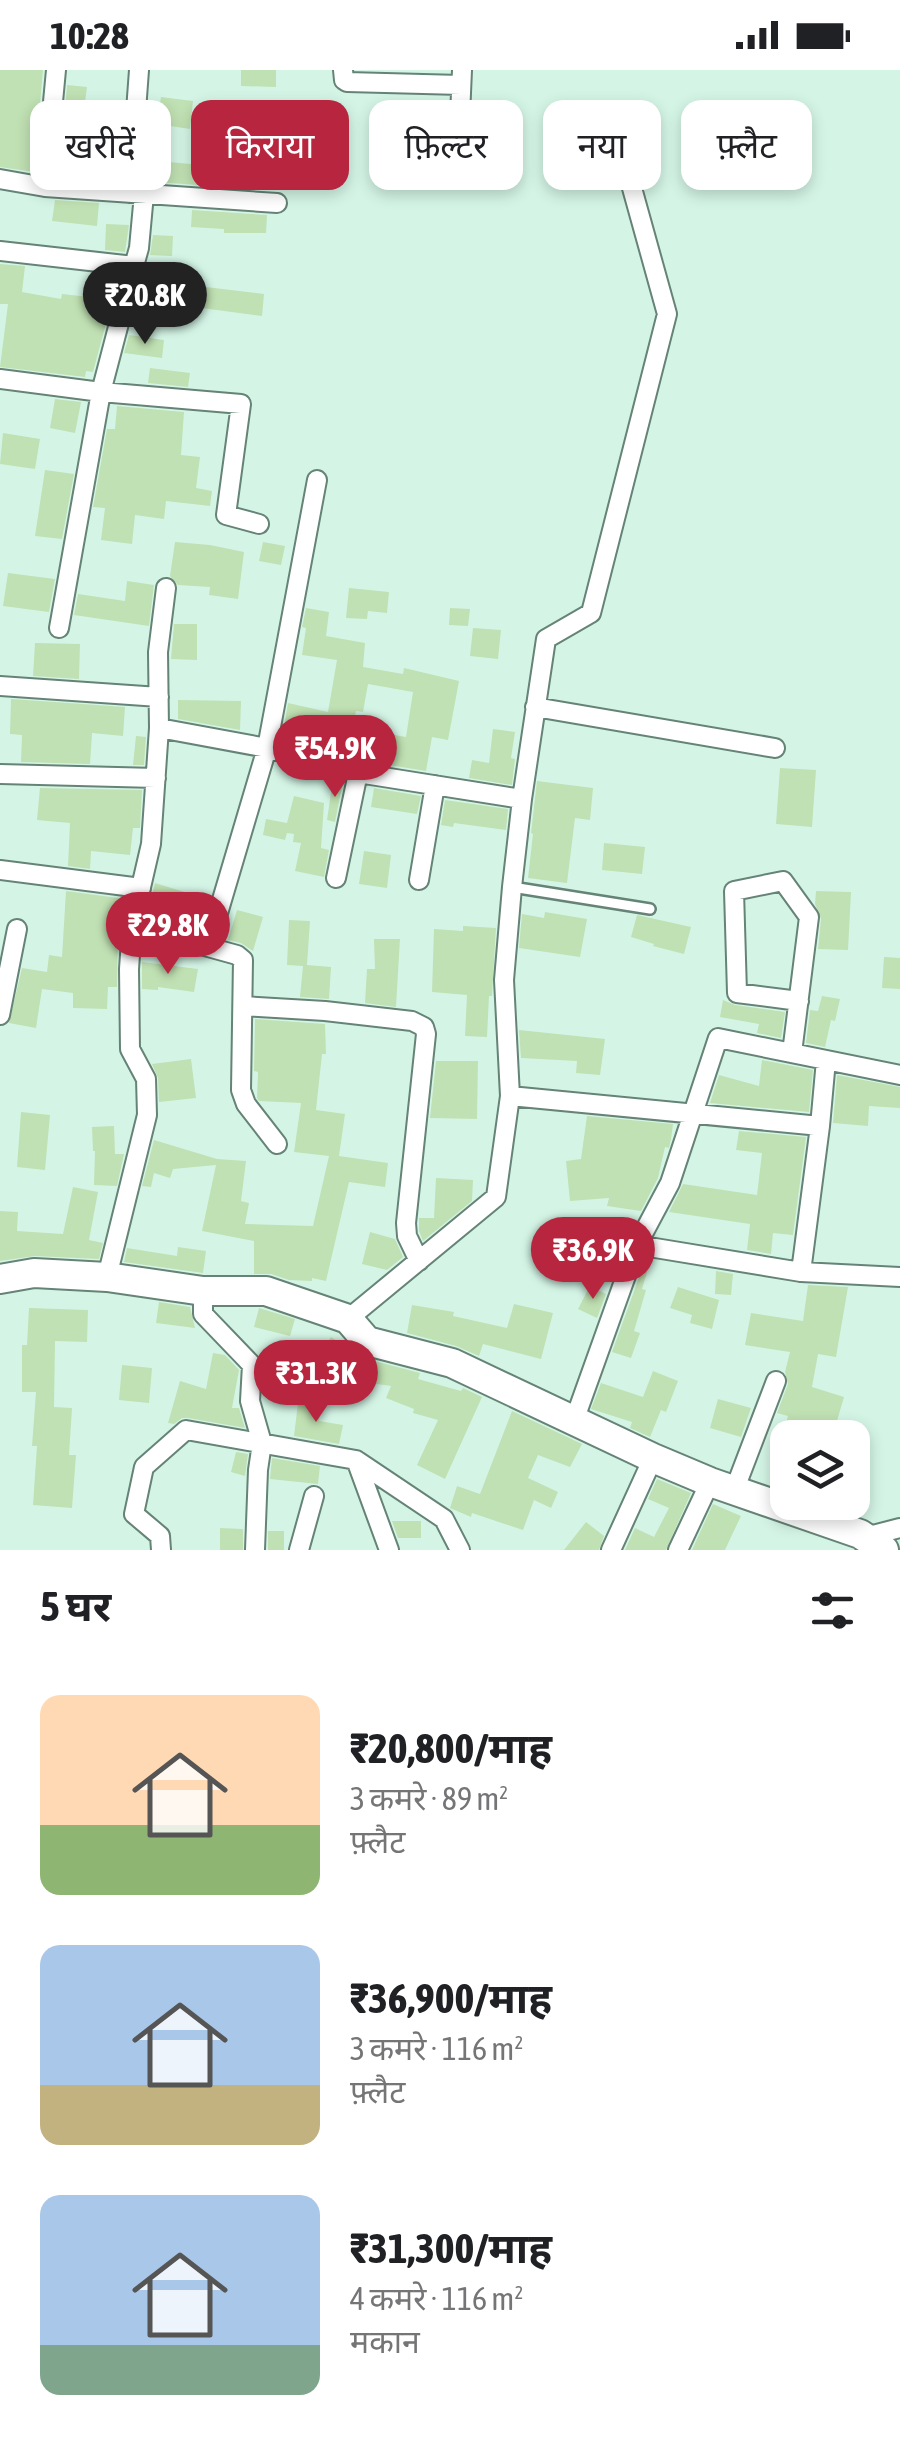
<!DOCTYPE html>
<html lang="hi">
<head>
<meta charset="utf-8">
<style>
	:root { --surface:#fff; --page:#f6f6f6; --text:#202124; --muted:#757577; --accent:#b7253e }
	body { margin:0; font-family:"Asap Condensed","Noto Sans Devanagari",sans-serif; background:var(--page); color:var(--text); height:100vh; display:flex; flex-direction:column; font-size:38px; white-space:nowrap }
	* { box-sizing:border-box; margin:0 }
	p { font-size:32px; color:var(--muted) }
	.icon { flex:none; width:55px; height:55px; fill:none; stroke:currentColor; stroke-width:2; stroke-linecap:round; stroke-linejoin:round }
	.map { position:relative; height:1480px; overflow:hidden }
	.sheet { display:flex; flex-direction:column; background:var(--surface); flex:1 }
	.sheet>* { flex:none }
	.guide { position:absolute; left:30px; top:30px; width:840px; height:90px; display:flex; gap:20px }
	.fabs { position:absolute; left:770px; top:1350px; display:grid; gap:20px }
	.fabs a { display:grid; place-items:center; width:100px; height:100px; border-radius:20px; background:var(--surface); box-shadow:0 5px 15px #0003; font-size:50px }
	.price { position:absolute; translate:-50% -85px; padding:0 22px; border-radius:35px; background:var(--accent); color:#fff; font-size:32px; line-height:65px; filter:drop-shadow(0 2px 5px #0008) }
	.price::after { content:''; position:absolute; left:50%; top:60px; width:30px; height:22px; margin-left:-15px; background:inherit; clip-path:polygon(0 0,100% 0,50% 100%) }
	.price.selected { background:#222; color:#fff }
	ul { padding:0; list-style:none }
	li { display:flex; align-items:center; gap:30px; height:250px; padding:0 40px }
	li span { display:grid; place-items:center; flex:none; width:280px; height:200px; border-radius:20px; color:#555 }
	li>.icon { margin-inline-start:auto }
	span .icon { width:120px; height:120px; fill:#fffc; stroke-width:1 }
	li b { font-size:42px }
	h2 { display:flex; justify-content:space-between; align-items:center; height:120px; padding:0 40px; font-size:42px }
	.pill { padding:0 35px; border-radius:20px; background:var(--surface); box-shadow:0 5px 15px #0003; font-size:35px; line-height:90px }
	.pill.selected { background:var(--accent); color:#fff }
	.status { display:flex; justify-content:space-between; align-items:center; height:70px; padding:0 50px; background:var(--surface); direction:ltr }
	.status svg { height:28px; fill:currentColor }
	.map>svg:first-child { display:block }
</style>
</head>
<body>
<div class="status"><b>10:28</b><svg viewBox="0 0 49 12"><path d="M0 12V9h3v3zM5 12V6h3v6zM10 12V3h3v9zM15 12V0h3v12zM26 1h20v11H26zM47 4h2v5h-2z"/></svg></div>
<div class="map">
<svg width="900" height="1480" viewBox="0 0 900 1480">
	<rect width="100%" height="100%" fill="#d4f5e6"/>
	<path fill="#c0e1b3" d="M0 0H43L34 102 0 97Z
		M241 0H276V17L241 16Z
		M67 15 87 17 85 32 124 37 118 110 81 107 85 64 63 62Z
		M161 27 193 31 190 59 157 54Z
		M194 56 231 59 225 117 143 111 145 90 191 94Z
		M55 130 99 133 97 156 52 151Z
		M192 140 267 145 266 163H224V159L191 157Z
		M106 154 129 155 125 182 105 180Z
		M153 165 173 166 172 186 150 185Z
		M0 194 25 196 22 222 61 229 62 224 89 227 111 235 93 302 86 301 85 307 0 297 8 234H0Z
		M181 214 264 224 262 246 179 235Z
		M129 265 164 270 162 288 124 283Z
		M150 298 190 303 188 317 148 313Z
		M55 329 81 332 75 363 50 358Z
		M117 336 184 342 181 385 200 387 196 418 212 421 210 436 166 431 164 449 135 445 132 474 101 470 105 438 93 437 107 359H115Z
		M3 363 40 369 35 399 0 394Z
		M45 400 74 404 62 469 35 466Z
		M175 472 210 475 244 482 238 529 209 525 210 517 178 515 170 506Z
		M263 472 285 476 281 495 259 491Z
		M8 503 55 509 49 542 3 536Z
		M127 511 154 515 149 556 74 545 78 524 125 531Z
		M349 518 389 522 387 543 368 541 367 549 346 548Z
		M306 538 329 542 326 566 365 573 363 597 403 604 404 598 459 611 448 670 432 667 426 701 383 694 389 664 406 667 413 622 368 614 363 642 356 641 346 687 322 680 323 677 282 668 288 633 328 642 337 590 302 585 306 558 302 557Z
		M450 538 470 539 468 556 449 555Z
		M174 554H197V590L171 589Z
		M473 558 501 560 498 589 470 586Z
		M35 573 80 574 79 609 33 606Z
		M11 629 125 637 123 666 92 663 90 694 21 692 22 665 10 664Z
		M178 630 241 631 240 660 178 649Z
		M493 659 515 662 511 688 515 689 512 715 469 708 472 690 489 693Z
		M136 666 146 667 144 695H133Z
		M780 698 816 700 812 757 776 754Z
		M333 709 343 712 335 752 327 750Z
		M537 711 593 718 590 750 575 748 567 813 528 808 533 764 531 763Z
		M40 718 142 720 140 758H133L130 785 91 781 90 799 68 796 70 753 37 750Z
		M374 718 421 726 417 744 371 737Z
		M294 726 324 733 321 778 329 780 324 807 295 801 301 773 293 772 294 764 287 763 285 770 263 765 266 749 287 753Z
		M445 730 508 739 506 760 454 753 453 757 441 755Z
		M604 773 645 777 642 804 602 800Z
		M364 781 391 785 387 818 359 814Z
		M155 813 201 827 191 859 147 846Z
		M66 821 126 829 118 854 117 917H108L107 939 73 938V923L42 919 36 958 9 953 22 898 47 902 49 885 62 887Z
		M816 821 851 822 848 880 818 879 821 849 815 834Z
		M237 840 263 847 253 881 241 873 228 870Z
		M545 842 587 849 580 887 519 878 522 844 544 848Z
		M637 845 691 857 684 884 653 876 654 874 631 867Z
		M289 850 310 851 307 895 331 897 329 929 300 927 303 896 287 895Z
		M463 856 496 858 492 926H489L487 967 465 966 467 925 432 922 434 859 463 861Z
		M374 869H400L396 937 365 933 367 899H375Z
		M884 887 900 888V919L882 918Z
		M142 892 198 899 194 922 158 917V920L142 919Z
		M822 926 840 929 835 951 831 950 825 977 806 973 810 940 818 941Z
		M723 930 735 935 785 942 781 968 757 963 759 954 720 947Z
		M255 949 325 954 326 984H322L316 1040 345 1044 339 1086 388 1093 385 1117 349 1112 326 1211 312 1208V1211L289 1210 271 1204H254V1171L202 1161 216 1095 173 1099 170 1108 154 1103 151 1117 142 1116 154 1070 217 1089 246 1091 241 1131 249 1133 245 1154 313 1156 329 1086 294 1082 301 1033 259 1031 257 1028 258 1002 254 1001Z
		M519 960 605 969 600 1005 576 1003 577 991 521 988Z
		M191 989 196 1028 159 1032 158 1008 152 994Z
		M762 990 813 1000 809 1042 710 1033 719 1005 759 1016Z
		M436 991H478L477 1049 430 1048Z
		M837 1005 900 1017V1038L869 1036 868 1056 833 1053Z
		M21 1042 50 1045 45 1100 17 1097Z
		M587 1046 673 1054 671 1069 669 1078 665 1077 658 1108 641 1141 607 1136 609 1128 570 1131 566 1091 581 1089Z
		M114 1056 115 1084H124L117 1116 94 1115 95 1081H93L92 1057Z
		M739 1061 806 1067 793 1165 773 1163 771 1184 747 1180 750 1154 669 1142 683 1114 757 1125 762 1083 736 1080Z
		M436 1108 473 1110 472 1131 423 1171 419 1161V1148H434Z
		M73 1117 98 1122 89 1170 103 1173 99 1189 35 1186 0 1191V1141L18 1142 17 1161 63 1164Z
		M370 1162 395 1169 403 1187 387 1200 362 1194Z
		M178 1177 206 1181 203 1203 124 1192 127 1178 177 1186Z
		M645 1191 650 1192 642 1219 646 1220 634 1261 640 1263 631 1288 612 1282Z
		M716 1201 733 1204 731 1225 715 1224Z
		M808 1215 848 1217 836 1287 818 1284 812 1317 844 1327 832 1368H782L788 1346 777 1343 788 1314 785 1302 790 1282 745 1275 751 1243 803 1251Z
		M590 1216 606 1224 597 1248 578 1239Z
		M678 1217 719 1230 712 1259 690 1253 692 1245 670 1238Z
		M159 1232 190 1237 195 1258 156 1253Z
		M514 1234 553 1243 541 1289 483 1274 479 1286 456 1276 407 1263 412 1235 454 1242 453 1246 507 1258Z
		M29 1238 88 1240 87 1272 55 1271 54 1337 72 1338 69 1385H76L72 1438 33 1435 37 1376H32L36 1322H22V1275H27Z
		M259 1238 295 1249 290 1266 254 1257Z
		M331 1267 363 1288 420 1303 418 1309 461 1321 463 1318 482 1327 445 1409 417 1395 438 1350 413 1343 414 1339 386 1328 391 1316 341 1309 315 1293Z
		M213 1283 225 1285 239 1300 232 1338H239L245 1358 188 1348H182L174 1354 168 1353 180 1311 206 1319Z
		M122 1295 152 1298 149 1333 119 1330Z
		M653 1301 678 1311 666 1342 661 1340 650 1367 630 1358 632 1352 591 1339 601 1313 643 1327Z
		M718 1329 751 1338 741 1367 710 1358Z
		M298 1333 321 1336 319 1351 343 1355 339 1374 294 1366Z
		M512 1341 582 1374 570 1397 538 1385 528 1408 558 1422 551 1438 534 1430 523 1460 472 1443 471 1447 450 1438 457 1416 480 1424Z
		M236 1382 248 1384 245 1406 231 1402Z
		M272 1388 320 1396 318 1414 270 1409Z
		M657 1409 691 1423 666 1480H625L635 1458 654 1467 669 1438 648 1429Z
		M713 1434 741 1446 731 1467 725 1480H692Z
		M392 1451H421V1468H398Z
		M586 1452 604 1466 599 1480H564Z
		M220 1458 243 1459V1480H220Z
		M268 1461H284V1480H268Z"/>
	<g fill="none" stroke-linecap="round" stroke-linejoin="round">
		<defs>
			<path id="service" d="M512 817 650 839"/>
			<path id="minor" d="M343 0 344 10 347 12 461 15
				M459 69 462 0
				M0 109 45 117 277 133
				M45 117 56 0
				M130 123 139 0
				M0 181 134 196 139 178 144 124
				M0 309 101 322 241 334 226 445 259 454
				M59 558 101 322 134 196
				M0 616 159 627
				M535 637 775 678
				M159 658 267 678 358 703 522 729
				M0 704 156 708
				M0 800 141 818
				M336 808 358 703
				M419 810 435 715
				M132 856 237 885 243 890 241 1020 246 1034 277 1074
				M208 877 267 678 317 410
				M243 936 325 941 412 951 424 957 426 964 406 1153 407 1166 419 1191
				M0 945 17 859
				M792 983 809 847 783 811 734 821 737 923 799 931
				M510 1026 820 1056
				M637 1175 801 1202 900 1207
				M801 1202 820 1056 826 990
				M107 1207 147 1045 146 1009 130 979 129 899 132 856 151 774 159 658 158 582 166 518
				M203 1221V1244L252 1295 250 1331 262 1373 258 1400 255 1480
				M348 1249 496 1127 510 1026 504 910 512 817 522 729 546 569 591 543 667 244 627 100 638 52
				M574 1351 637 1175 670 1113 718 968 900 1005
				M356 1390 389 1480
				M734 1421 776 1311
				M865 1467 900 1458
				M161 1480 160 1466 134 1444 144 1397 186 1360 356 1390 444 1449 460 1480
				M299 1480 314 1426
				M611 1480 653 1388
				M678 1480 710 1412"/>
			<path id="secondary" d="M0 1209 34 1203 107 1207 203 1221H266L348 1249 367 1271 452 1293 653 1388 710 1412 860 1464 884 1480"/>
		</defs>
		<use href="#service" stroke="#658376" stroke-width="14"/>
		<use href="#minor" stroke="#658376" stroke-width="22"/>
		<use href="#secondary" stroke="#658376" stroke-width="32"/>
		<use href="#service" stroke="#fff" stroke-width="9"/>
		<use href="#minor" stroke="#fff" stroke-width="18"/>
		<use href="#secondary" stroke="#fff" stroke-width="28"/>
	</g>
</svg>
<div class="fabs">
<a><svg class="icon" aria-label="layers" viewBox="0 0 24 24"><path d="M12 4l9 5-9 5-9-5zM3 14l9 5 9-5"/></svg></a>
</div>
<b class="price selected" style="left:145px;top:277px">₹20.8K</b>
<b class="price" style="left:335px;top:730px">₹54.9K</b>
<b class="price" style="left:168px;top:907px">₹29.8K</b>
<b class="price" style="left:593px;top:1232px">₹36.9K</b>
<b class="price" style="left:316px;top:1355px">₹31.3K</b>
<div class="guide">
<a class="pill">खरीदें</a>
<a class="pill selected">किराया</a>
<a class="pill">फ़िल्टर</a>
<a class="pill">नया</a>
<a class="pill">फ़्लैट</a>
</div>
</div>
<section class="sheet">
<h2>5 घर<svg class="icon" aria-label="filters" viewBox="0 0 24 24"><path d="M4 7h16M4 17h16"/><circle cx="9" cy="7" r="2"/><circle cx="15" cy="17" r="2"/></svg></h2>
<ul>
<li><span style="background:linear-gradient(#ffd9b3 65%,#8fb573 0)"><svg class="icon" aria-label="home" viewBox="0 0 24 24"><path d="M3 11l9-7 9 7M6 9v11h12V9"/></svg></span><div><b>₹20,800/माह</b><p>3 कमरे · 89 m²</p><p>फ़्लैट</p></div></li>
<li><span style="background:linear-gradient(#a9c7e8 70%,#c2b280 0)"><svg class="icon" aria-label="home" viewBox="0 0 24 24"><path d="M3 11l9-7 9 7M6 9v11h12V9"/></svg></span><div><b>₹36,900/माह</b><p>3 कमरे · 116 m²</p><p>फ़्लैट</p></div></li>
<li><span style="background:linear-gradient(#a9c7e8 75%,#7fa58c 0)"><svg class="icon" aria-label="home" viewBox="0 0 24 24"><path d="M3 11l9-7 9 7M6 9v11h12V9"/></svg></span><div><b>₹31,300/माह</b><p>4 कमरे · 116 m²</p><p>मकान</p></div></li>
</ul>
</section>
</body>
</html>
